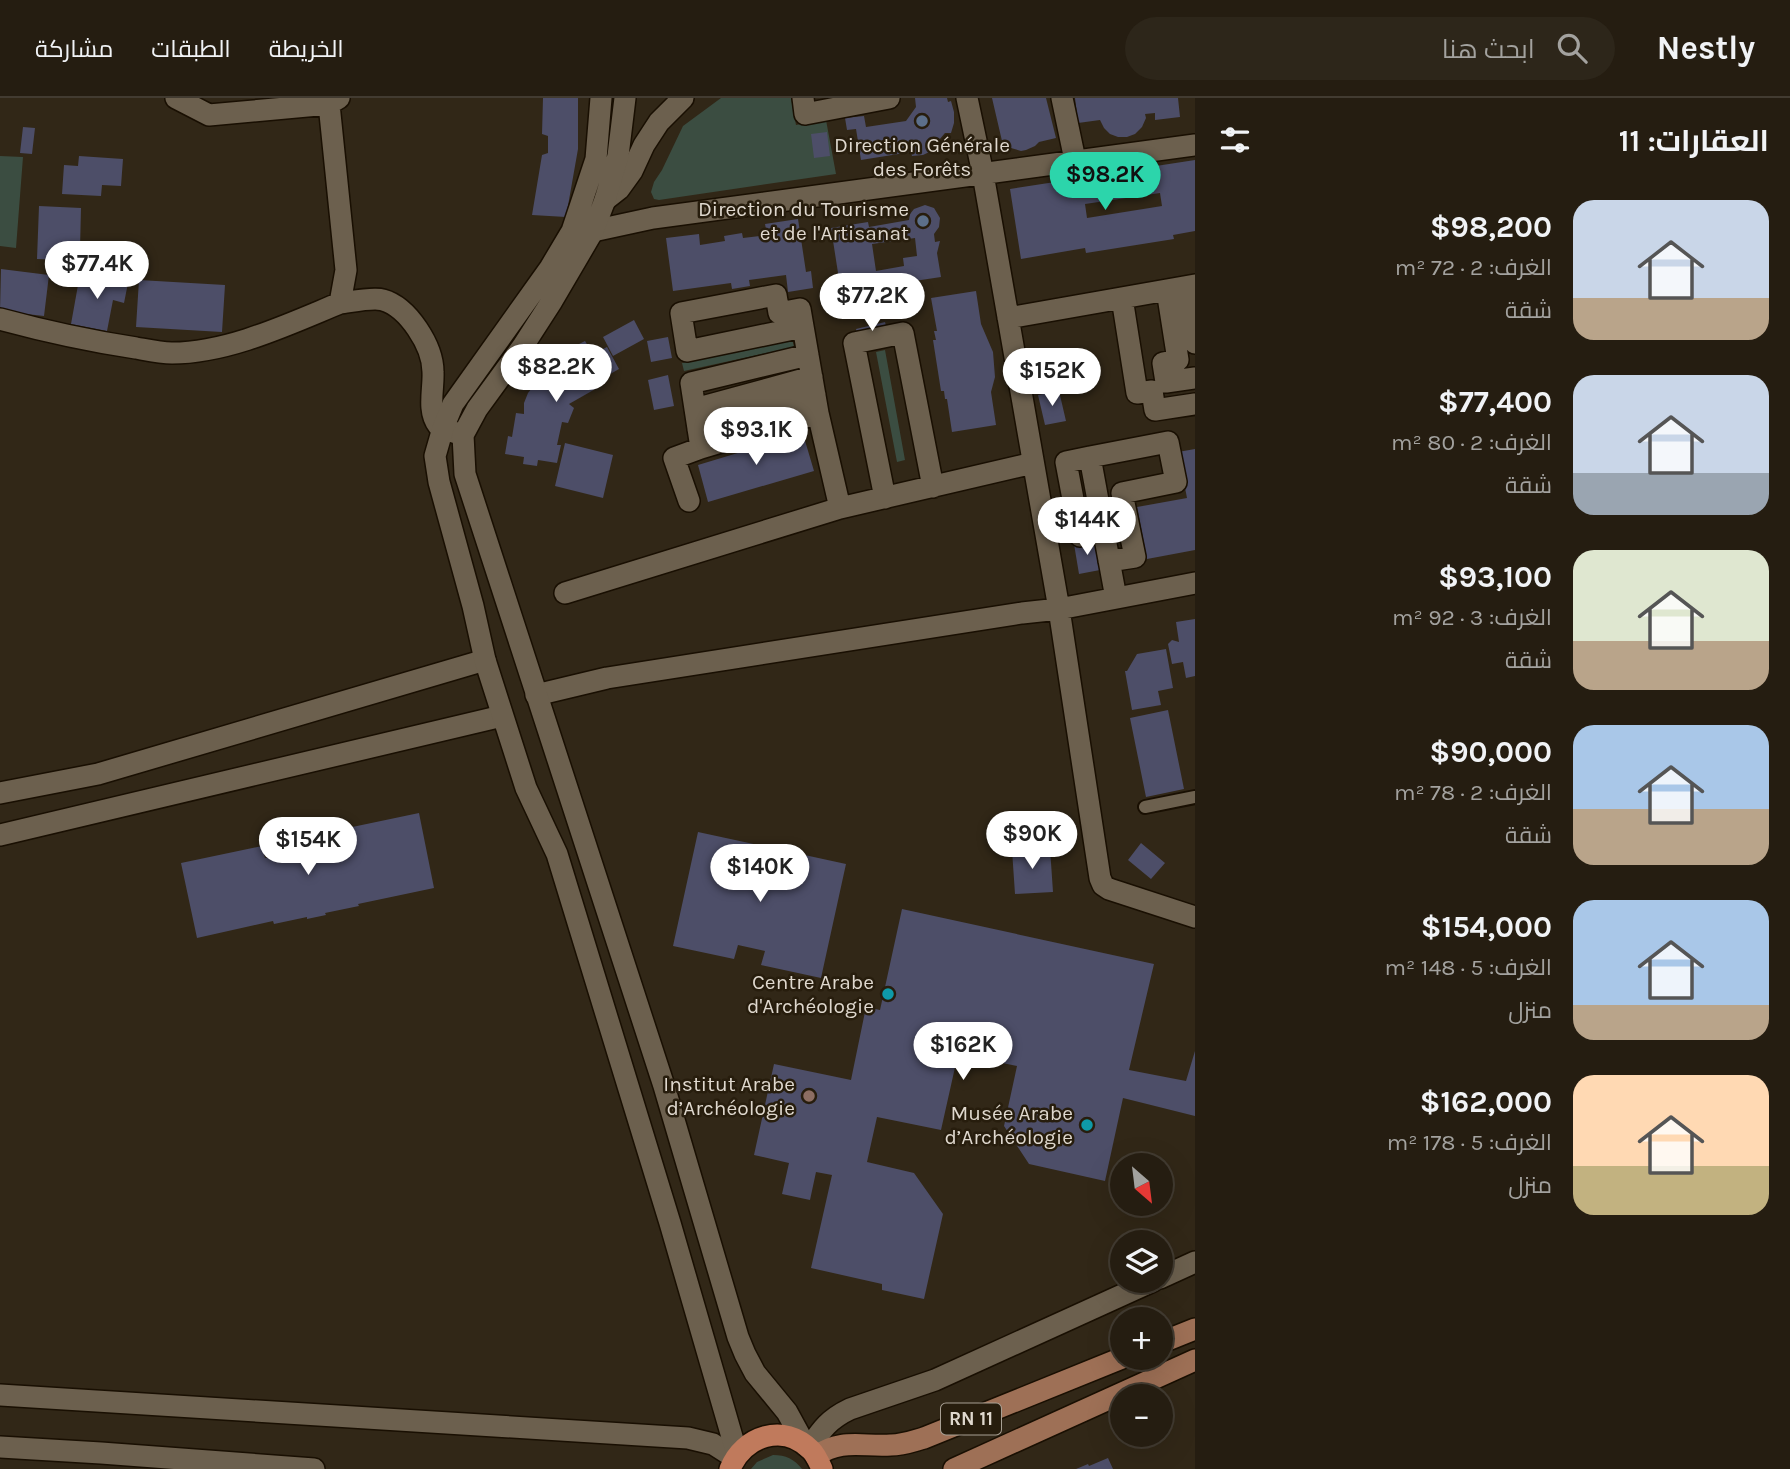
<!DOCTYPE html>
<html lang="ar">
<head>
<meta charset="utf-8">
<style>
	:root { --surface:#251d11; --page:#2d261a; --text:#f1f3f6; --muted:#a3a29f; --line:#423b31; --accent:#2cd5ab }
	body { margin:0; font-family:Karla,Cairo,sans-serif; background:var(--page); color:var(--text); direction:rtl; height:100vh; display:flex; flex-direction:column; font-size:26px; white-space:nowrap }
	* { box-sizing:border-box; margin:0 }
	p { font-size:23px; color:var(--muted) }
	.icon { flex:none; width:38px; height:38px; fill:none; stroke:currentColor; stroke-width:2; stroke-linecap:round; stroke-linejoin:round }
	.map { position:relative; flex:1; overflow:hidden; direction:ltr }
	.details { display:flex; flex-direction:column; background:var(--surface); width:595px }
	.details>* { flex:none }
	.needle { width:46px; rotate:152deg }
	.fabs { position:absolute; left:1110px; top:1055px; display:grid; gap:14px }
	.fabs a { display:grid; place-items:center; width:63px; height:63px; border-radius:50%; background:var(--surface); box-shadow:0 7px 28px #0002,0 0 0 2px var(--line); font-size:35px }
	.price { position:absolute; translate:-50% -60px; padding:0 16px; border-radius:24px; background:#fff; color:#222; font-size:23px; line-height:46px; filter:drop-shadow(0 2px 4px #0008) }
	.price::after { content:''; position:absolute; left:50%; top:42px; width:21px; height:16px; margin-left:-10px; background:inherit; clip-path:polygon(0 0,100% 0,50% 100%) }
	.price.selected { background:var(--accent); color:#111 }
	ul { padding:0; list-style:none }
	li { display:flex; align-items:center; gap:21px; height:175px; padding:0 21px }
	li span { display:grid; place-items:center; flex:none; width:196px; height:140px; border-radius:21px; color:#555 }
	li>.icon { margin-inline-start:auto }
	span .icon { width:84px; height:84px; fill:#fffc; stroke-width:1 }
	li b { font-size:30px }
	h2 { display:flex; justify-content:space-between; align-items:center; height:84px; padding:0 21px; font-size:30px }
	header { display:flex; align-items:center; gap:42px; box-sizing:border-box; height:98px; padding:0 35px; background:var(--surface); border-bottom:2px solid var(--line) }
	header strong { font-size:33px }
	nav { display:flex; gap:38px; margin-inline-start:auto; font-size:24px }
	.search { width:490px; height:63px; background:var(--page); display:flex; align-items:center; gap:18px; box-sizing:border-box; padding:0 24px; border-radius:38px; color:var(--muted); font-size:26px }
	main { display:flex; flex:1; min-height:0 }
	.map>svg:first-child { display:block }
</style>
</head>
<body>
<header>
<strong>Nestly</strong>
<div class="search"><svg class="icon" aria-label="search" viewBox="0 0 24 24"><circle cx="10" cy="10" r="6"/><path d="M15 15l6 6"/></svg>ابحث هنا</div>
<nav><a>الخريطة</a><a>الطبقات</a><a>مشاركة</a></nav>
</header>
<main>
<section class="details">
<h2>العقارات: 11<svg class="icon" aria-label="filters" viewBox="0 0 24 24"><path d="M4 7h16M4 17h16"/><circle cx="9" cy="7" r="2"/><circle cx="15" cy="17" r="2"/></svg></h2>
<ul>
<li><span style="background:linear-gradient(#c9d6e8 70%,#b9a48a 0)"><svg class="icon" aria-label="home" viewBox="0 0 24 24"><path d="M3 11l9-7 9 7M6 9v11h12V9"/></svg></span><div><b>$98,200</b><p>الغرف: 2 · 72 m²</p><p>شقة</p></div></li>
<li><span style="background:linear-gradient(#c9d6e8 70%,#9aa5b1 0)"><svg class="icon" aria-label="home" viewBox="0 0 24 24"><path d="M3 11l9-7 9 7M6 9v11h12V9"/></svg></span><div><b>$77,400</b><p>الغرف: 2 · 80 m²</p><p>شقة</p></div></li>
<li><span style="background:linear-gradient(#dfe7d0 65%,#b9a48a 0)"><svg class="icon" aria-label="home" viewBox="0 0 24 24"><path d="M3 11l9-7 9 7M6 9v11h12V9"/></svg></span><div><b>$93,100</b><p>الغرف: 3 · 92 m²</p><p>شقة</p></div></li>
<li><span style="background:linear-gradient(#a9c7e8 60%,#b9a48a 0)"><svg class="icon" aria-label="home" viewBox="0 0 24 24"><path d="M3 11l9-7 9 7M6 9v11h12V9"/></svg></span><div><b>$90,000</b><p>الغرف: 2 · 78 m²</p><p>شقة</p></div></li>
<li><span style="background:linear-gradient(#a9c7e8 75%,#b9a48a 0)"><svg class="icon" aria-label="home" viewBox="0 0 24 24"><path d="M3 11l9-7 9 7M6 9v11h12V9"/></svg></span><div><b>$154,000</b><p>الغرف: 5 · 148 m²</p><p>منزل</p></div></li>
<li><span style="background:linear-gradient(#ffd9b3 65%,#c2b280 0)"><svg class="icon" aria-label="home" viewBox="0 0 24 24"><path d="M3 11l9-7 9 7M6 9v11h12V9"/></svg></span><div><b>$162,000</b><p>الغرف: 5 · 178 m²</p><p>منزل</p></div></li>
</ul>
</section>
<div class="map">
<svg width="1195" height="1371" viewBox="0 0 1195 1371">
	<rect width="100%" height="100%" fill="#312717"/>
	<path fill="#3b4d41" d="M721 0H791L796 27 826 22 836 76 659 102 654 101 651 94 654 84 662 72 683 28Z
		M0 58 23 59 16 150 0 148Z
		M792 240 794 249 684 273 682 265Z
		M885 252 905 362 897 364 876 254Z
		M773 1357C786 1357 794 1361 802 1371H751L757 1364Z"/>
	<path fill="#4d4e68" fill-rule="evenodd" d="M543 0H578V51L566 119 532 117 542 57 548 55V38L542 36Z
		M915 0H947L948 4 951 3 954 14V25L951 35H945L939 42 942 48 923 57 912 58 911 54 861 62 856 31 847 32 845 20 864 18 866 29 906 23 916 9Z
		M992 0H1046L1056 40 1039 44 1035 48 1026 52 1021 53 1011 50 1002 43Z
		M1075 0H1178L1180 19 1155 22V15L1145 16 1146 20 1142 29 1135 36 1127 39H1118L1110 36 1104 30 1100 22 1078 25Z
		M23 29 35 30 32 56 20 55Z
		M827 34 830 58 814 60 811 36Z
		M79 58 123 61 121 88 102 87 101 98 62 96 64 67 78 68Z
		M1195 62V133L1173 137 1174 141 1086 155 1085 150 1021 161 1010 91 1081 80 1082 85 1157 74 1156 68ZM1160 95 1162 108 1087 120 1085 106Z
		M925 107 934 110 940 120 939 129 934 136 935 144 940 143 937 155 941 179 841 194 831 130 868 124 869 129 909 122 910 116 914 111ZM915 140 917 158 903 160 904 168 876 173 872 146Z
		M39 108 81 110 80 151 66 150 65 162 37 161Z
		M798 121 806 174 811 173 813 190 788 194 786 177 749 182 750 188 732 191 731 185 673 193 666 140 699 136 700 147 725 143 724 138 742 135 743 140 767 137 765 126Z
		M1 171 49 177 44 218 0 213Z
		M80 176 128 185 124 205 113 202 107 233 71 226Z
		M139 182 225 187 222 234 136 229Z
		M976 193 981 226 993 254 995 279 991 294 996 327 952 334 947 301H945L944 293H941L933 242H936L934 233H937L931 200Z
		M876 194 879 215 848 220 845 199Z
		M634 222 644 241 613 258 603 239Z
		M885 224 889 239 860 247 856 231Z
		M668 239 672 260 651 264 647 243Z
		M585 243 593 256 607 249 619 271 605 279 602 273 591 279 597 290 569 306 574 310 568 325 562 324 557 347H561L557 365 538 362 537 368 523 366 524 359 505 356 508 338 512 339 516 315 524 316V305L528 295 532 290 543 283 539 277 575 257 571 250Z
		M668 277 674 308 654 312 648 282Z
		M1059 293 1066 323 1045 327 1038 297Z
		M803 336 814 373 708 404 698 367 741 354 739 347 757 342 759 349Z
		M565 345 613 357 603 400 555 388Z
		M1195 351V452L1147 461 1137 409 1187 400 1178 354Z
		M1095 442 1100 472 1079 476 1074 446Z
		M1195 521V578L1186 580 1183 564 1172 566 1168 546 1172 542 1179 544 1176 524Z
		M1166 551 1173 590 1158 593 1161 607 1132 612 1125 573H1127L1137 556Z
		M1168 612 1184 691 1146 699 1130 620Z
		M419 715 434 790 358 806 359 808 325 815 326 817 307 821V819L274 826 273 823 197 840 181 765 262 748 265 760 340 743 338 732Z
		M698 734 846 766 821 880 761 867 765 853 738 847 734 861 673 848Z
		M1141 745 1165 765 1151 781 1128 762Z
		M1050 750 1053 794 1015 796 1012 752Z
		M902 811 1154 866 1129 972 1186 983 1195 953V1018L1123 1000 1105 1083 1029 1066 1004 1028 1017 968 958 956 941 1032 877 1019 867 1064 914 1075 943 1116 924 1201 882 1192V1186L811 1170 832 1077 816 1074 810 1102 782 1096 789 1065 754 1057 774 966 851 982 866 909 880 912Z
		M1108 1360 1113 1371H1076L1088 1366 1089 1368Z"/>
	<g fill="none" stroke-linecap="round" stroke-linejoin="round">
		<defs>
			<path id="lane" d="M1145 709 1195 699"/>
			<path id="street" d="M176 0 209 17 329 6 339 0
				M803 0 805 16 889 0
				M967 0 983 76 1059 511 1100 780 1103 787 1109 791 1195 819
				M1062 0 1075 62
				M605 102 619 91 632 73 644 47 659 24 683 0
				M593 133 653 120 1195 47
				M1186 189 1195 245
				M1167 192 1178 262 1163 265 1166 284 1195 280
				M1122 200 1137 295 1152 293 1155 312 1195 306
				M340 205C350 204 373 199 383 202 408 209 433 248 433 274 434 290 427 313 438 327 443 333 456 334 463 337
				M1008 220 1195 187
				M0 221C44 233 90 243 136 250 147 252 160 255 172 255 228 255 289 226 340 205L346 172 329 6
				M803 229 687 253 681 215 776 197 779 215 800 211 818 315 840 410
				M808 257 691 285 701 350 818 315
				M695 311 812 279
				M698 331 815 297
				M1090 359 1066 364 1080 438 1104 434
				M885 400 854 245 903 235 933 389
				M689 403 674 360 701 350
				M1109 463 1135 459 1122 395 1176 384 1168 344 1090 359 1116 500
				M565 495 840 410 1033 365
				M536 597 607 580 1022 515 1059 511 1195 485
				M0 695 98 676 485 562
				M0 737 502 618
				M1160 1180 1195 1164
				M0 1297 688 1340 713 1346 735 1360
				M0 1349 101 1355 314 1371
				M809 1350C822 1331 829 1321 850 1311L935 1282 1153 1183"/>
			<path id="secondary" d="M601 0 596 61 572 133 550 170 453 306 443 330 435 358 439 384 473 508 485 562 526 690 557 756 670 1125 737 1356
				M625 0 618 58 605 102 593 133 552 203 523 248 477 311 463 337 465 376 664 988 738 1239 745 1256 755 1275 787 1314 805 1347"/>
			<path id="primary" d="M1160 1245 1195 1231
				M816 1358C841 1340 863 1349 891 1347 903 1347 913 1343 924 1340L1122 1260
				M954 1371 1195 1262"/>
			<path id="highway" d="M730 1371C743 1338 784 1324 811 1352 816 1357 819 1364 822 1371"/>
		</defs>
		<use href="#lane" stroke="#190f02" stroke-width="16"/>
		<use href="#street" stroke="#190f02" stroke-width="24"/>
		<use href="#secondary" stroke="#190f02" stroke-width="24"/>
		<use href="#primary" stroke="#190f02" stroke-width="24"/>
		<use href="#highway" stroke="#190f02" stroke-width="24"/>
		<use href="#lane" stroke="#6c604e" stroke-width="12"/>
		<use href="#street" stroke="#6c604e" stroke-width="21"/>
		<use href="#secondary" stroke="#6c604e" stroke-width="21"/>
		<use href="#primary" stroke="#9e7056" stroke-width="21"/>
		<use href="#highway" stroke="#c07a5c" stroke-width="21"/>
	</g>
	<g fill="#5c6f8a" stroke="#271d0d" stroke-width="2.5">
		<circle cx="922" cy="23" r="7"/>
		<circle cx="923" cy="123" r="7"/>
	</g>
	<g fill="#0f9aa8" stroke="#271d0d" stroke-width="2.5">
		<circle cx="888" cy="896" r="7"/>
		<circle cx="1087" cy="1027" r="7"/>
	</g>
	<circle fill="#8d6e63" stroke="#271d0d" stroke-width="2.5" cx="809" cy="998" r="7"/>
	<g text-anchor="middle" dominant-baseline="central" stroke-width="5" stroke-linejoin="round" paint-order="stroke">
		<rect fill="#271d0d" stroke="#a8a094" stroke-width="2" x="941" y="1305.5" width="60" height="31" rx="5"/>
		<g font-size="19" font-weight="bold" fill="#dfd8ce">
			<text x="971" y="1321">RN 11</text>
		</g>
		<g font-size="21" fill="#dfd8ce" stroke="#271d0d" text-anchor="end">
			<text x="922" y="47" text-anchor="middle">Direction Générale<tspan x="922" dy="24">des Forêts</tspan></text>
			<text x="909" y="111">Direction du Tourisme<tspan x="909" dy="24">et de l'Artisanat</tspan></text>
			<text x="874" y="884">Centre Arabe<tspan x="874" dy="24">d'Archéologie</tspan></text>
			<text x="795" y="986">Institut Arabe<tspan x="795" dy="24">d’Archéologie</tspan></text>
			<text x="1073" y="1015">Musée Arabe<tspan x="1073" dy="24">d’Archéologie</tspan></text>
		</g>
	</g>
</svg>
<div class="fabs">
<a><svg class="needle" viewBox="-14 -14 28 28"><path d="M0-13l5 13h-10z" fill="#e53935"/><path d="M0 13l5-13h-10z" fill="#a3a29f"/></svg></a>
<a><svg class="icon" aria-label="layers" viewBox="0 0 24 24"><path d="M12 4l9 5-9 5-9-5zM3 14l9 5 9-5"/></svg></a>
<a>+</a>
<a>−</a>
</div>
<b class="price selected" style="left:1105px;top:114px">$98.2K</b>
<b class="price" style="left:97px;top:203px">$77.4K</b>
<b class="price" style="left:872px;top:235px">$77.2K</b>
<b class="price" style="left:556px;top:306px">$82.2K</b>
<b class="price" style="left:1052px;top:310px">$152K</b>
<b class="price" style="left:756px;top:369px">$93.1K</b>
<b class="price" style="left:1087px;top:459px">$144K</b>
<b class="price" style="left:1032px;top:773px">$90K</b>
<b class="price" style="left:308px;top:779px">$154K</b>
<b class="price" style="left:760px;top:806px">$140K</b>
<b class="price" style="left:963px;top:984px">$162K</b>
</div>
</main>
</body>
</html>
